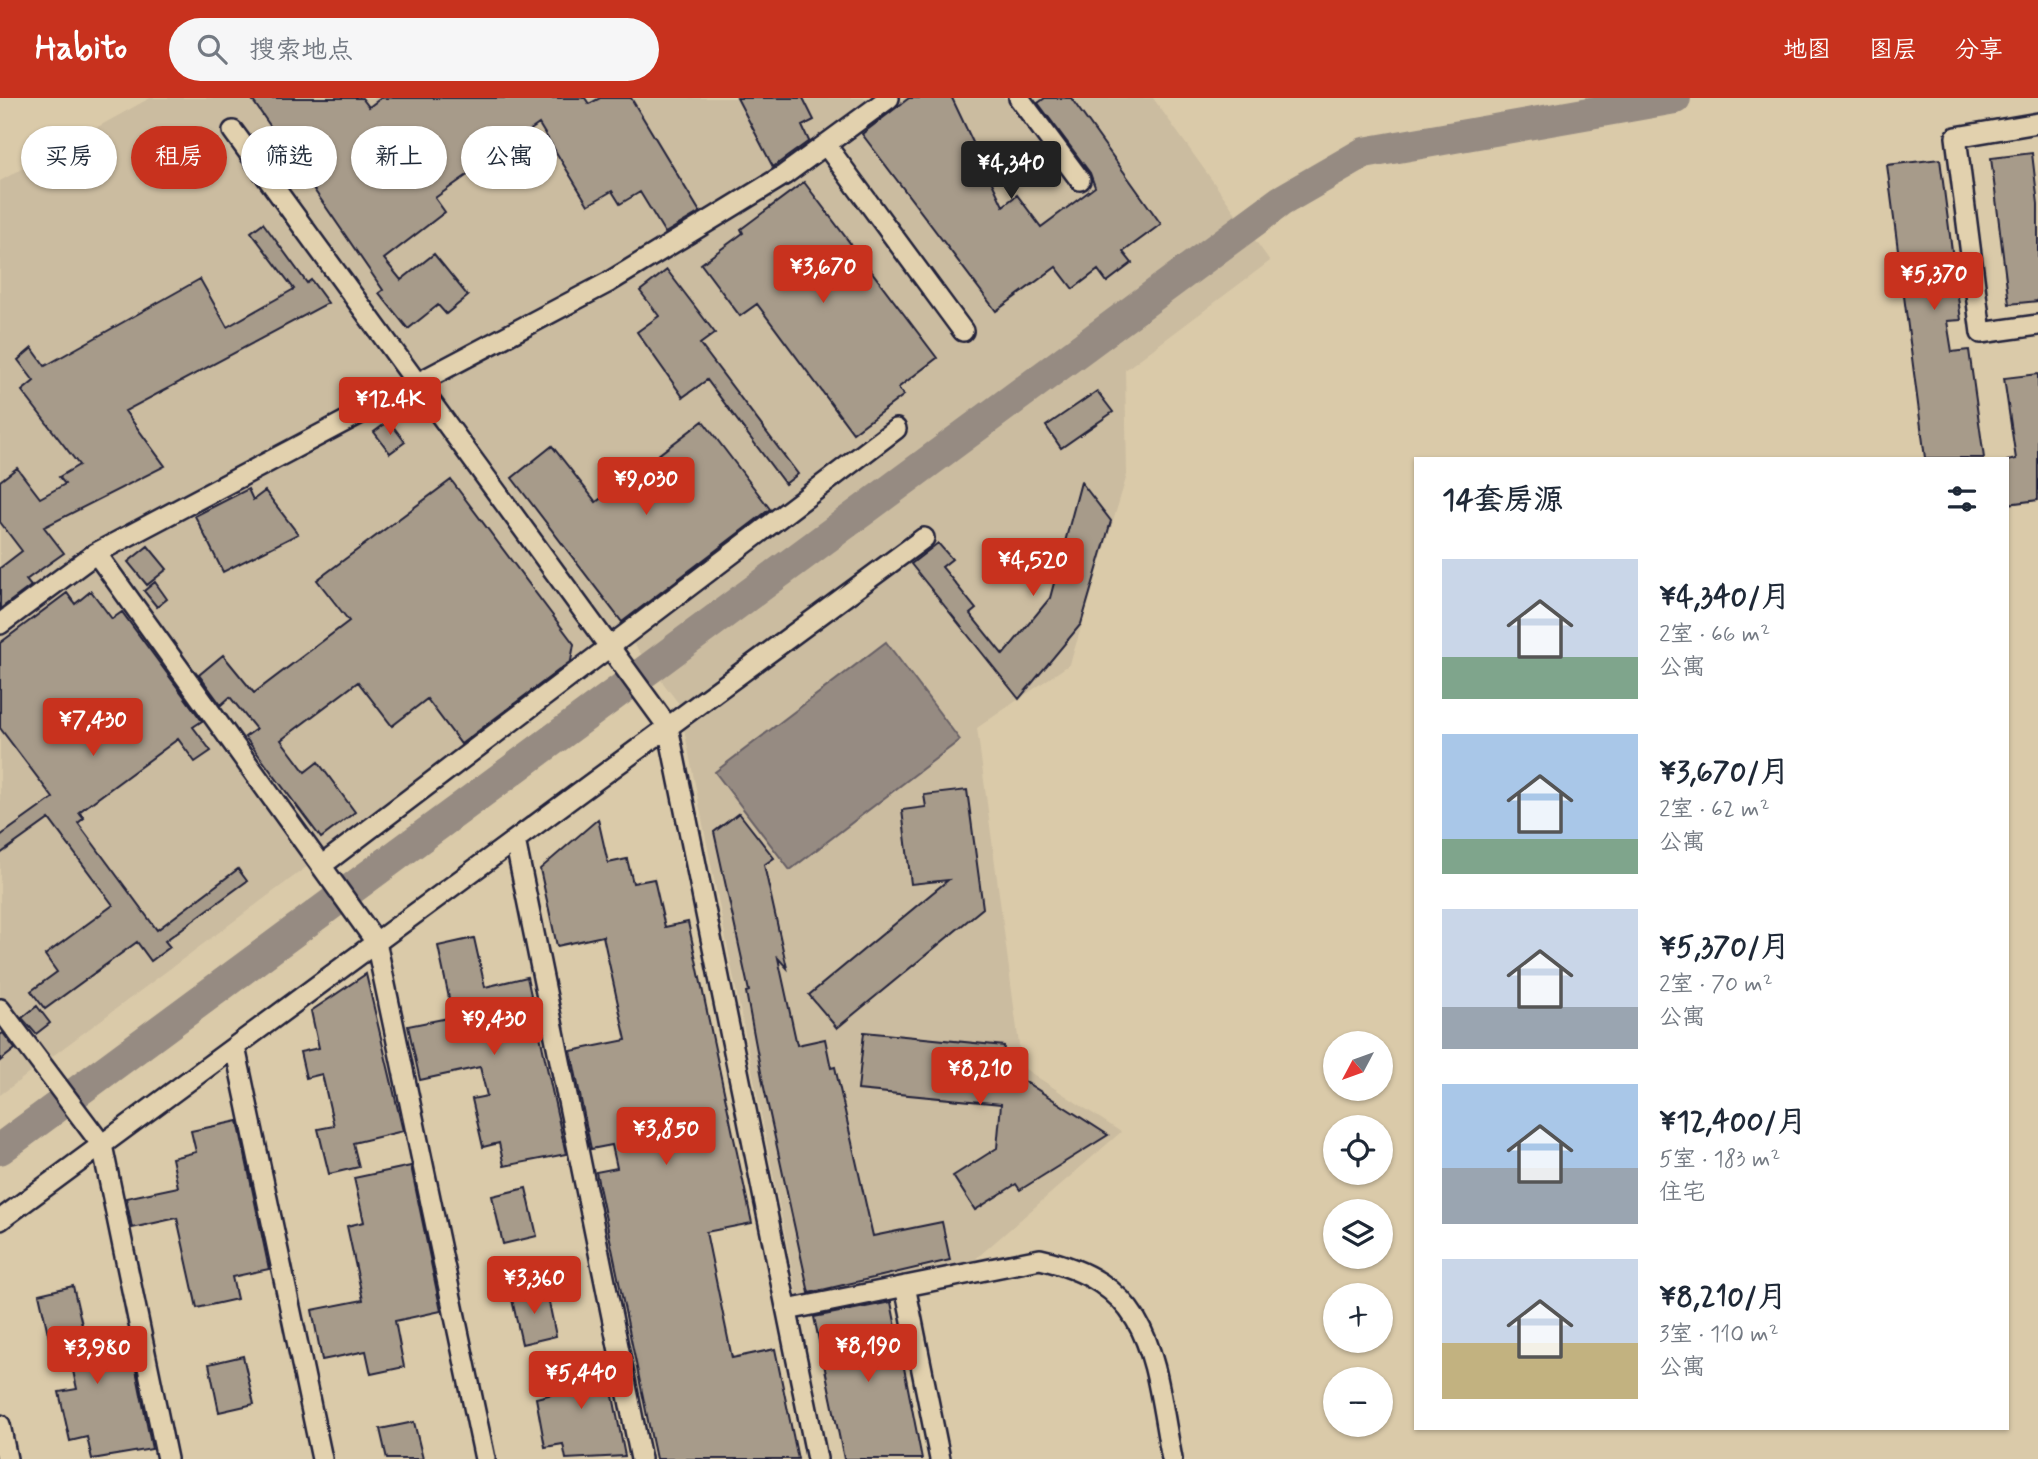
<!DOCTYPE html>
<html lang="zh">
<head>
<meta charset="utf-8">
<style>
	:root { --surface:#fff; --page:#f6f6f7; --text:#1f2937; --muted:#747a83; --accent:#c8321e }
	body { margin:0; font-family:Mynerve,"LXGW WenKai TC",sans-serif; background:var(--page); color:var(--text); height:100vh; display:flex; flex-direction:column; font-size:26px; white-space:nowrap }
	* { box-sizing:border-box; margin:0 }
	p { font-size:23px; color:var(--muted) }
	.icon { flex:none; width:38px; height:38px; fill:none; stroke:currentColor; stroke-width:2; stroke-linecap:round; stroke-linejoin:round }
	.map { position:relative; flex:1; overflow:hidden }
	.panel { position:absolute; left:1414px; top:359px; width:595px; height:973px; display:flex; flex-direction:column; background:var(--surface); border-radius:0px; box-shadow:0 2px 5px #0004 }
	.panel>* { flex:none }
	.guide { position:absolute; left:21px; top:28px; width:665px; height:63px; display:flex; gap:14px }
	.needle { width:46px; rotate:229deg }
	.tools { position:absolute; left:1323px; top:933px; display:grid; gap:14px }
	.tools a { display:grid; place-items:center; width:70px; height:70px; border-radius:50%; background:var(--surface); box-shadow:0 2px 5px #0004; font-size:35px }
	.price { position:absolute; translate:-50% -60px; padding:0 16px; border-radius:7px; background:var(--accent); color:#fff; font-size:23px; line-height:46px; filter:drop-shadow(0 2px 4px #0008) }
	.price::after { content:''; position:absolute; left:50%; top:42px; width:21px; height:16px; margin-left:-10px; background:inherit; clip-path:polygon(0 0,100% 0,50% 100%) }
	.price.current { background:#222; color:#fff }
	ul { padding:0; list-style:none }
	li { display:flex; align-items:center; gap:21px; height:175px; padding:0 28px }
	li span { display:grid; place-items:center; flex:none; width:196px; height:140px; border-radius:0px; color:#555 }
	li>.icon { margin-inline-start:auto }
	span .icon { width:84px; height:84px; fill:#fffc; stroke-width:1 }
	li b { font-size:30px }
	h2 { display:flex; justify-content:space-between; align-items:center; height:84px; padding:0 28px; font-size:30px }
	.pill { padding:0 24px; border-radius:32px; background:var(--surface); box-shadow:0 2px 5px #0004; font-size:24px; line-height:63px }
	.pill.current { background:var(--accent); color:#fff }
	header { display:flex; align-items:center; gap:42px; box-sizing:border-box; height:98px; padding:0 35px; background:var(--accent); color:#fff }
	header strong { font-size:33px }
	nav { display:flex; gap:38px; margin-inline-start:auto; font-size:24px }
	.search { width:490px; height:63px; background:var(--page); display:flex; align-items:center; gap:18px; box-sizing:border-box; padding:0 24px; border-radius:38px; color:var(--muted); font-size:26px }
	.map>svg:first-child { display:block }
</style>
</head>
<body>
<header>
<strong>Habito</strong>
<div class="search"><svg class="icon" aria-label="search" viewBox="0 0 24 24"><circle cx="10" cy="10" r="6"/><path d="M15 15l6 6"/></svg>搜索地点</div>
<nav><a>地图</a><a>图层</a><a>分享</a></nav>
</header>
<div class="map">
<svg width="2038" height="1361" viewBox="0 0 2038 1361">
	<rect width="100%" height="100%" fill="#dacaa9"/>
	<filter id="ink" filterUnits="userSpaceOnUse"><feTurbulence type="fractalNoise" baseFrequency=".0143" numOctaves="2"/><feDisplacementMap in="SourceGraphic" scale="14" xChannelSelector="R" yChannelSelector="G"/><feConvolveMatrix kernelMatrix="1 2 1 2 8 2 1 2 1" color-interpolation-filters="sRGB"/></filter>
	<g filter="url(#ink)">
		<path fill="#cbbca0" d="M150 0H1153L1270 163 1125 272 1127 377 1070 566 977 630 1022 969 1121 1034 972 1164 798 1201 679 606 624 533 0 997V83Z"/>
		<path fill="#968b82" stroke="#686166" stroke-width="2" d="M886 544 960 642 790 772 715 674Z"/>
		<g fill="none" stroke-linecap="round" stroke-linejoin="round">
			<path stroke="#968b82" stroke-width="32" d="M0 1051 1281 103 1364 55 1675 0"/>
		</g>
		<path fill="#a79b8a" stroke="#22223b" stroke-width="2" d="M251 0H362L369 9 381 0H585L589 6 600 0H631L700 114 665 135 640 94 620 106 612 93 588 107 539 26 435 100 445 114 384 161 401 182 434 156 468 198 446 216 438 207 408 231 379 195 383 192Z
			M737 0H803L814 22 802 28 809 43 773 69Z
			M909 0H952L1003 108 1017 97 1041 129 1095 89 1090 75 1038 5 1045 0H1071L1161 126 1123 154 1132 165 1107 184 1098 172 1073 191 1056 169 996 213 862 36Z
			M2032 55 2038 106V203L2009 206 1991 60Z
			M1940 61 1961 222 1947 223 1952 254 1969 252 1984 360H1925L1887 67Z
			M804 84 937 260 898 290 904 297 853 335 757 206 740 218 701 166 743 135 741 131Z
			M263 125 307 185 311 182 328 205 125 313 165 368 44 429 64 455 26 482 31 488 0 511V470L22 453 0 424V383L17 370 40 400 65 386 59 379 79 367 22 293 34 283 18 262 32 250 45 268 200 181 227 229 294 191 251 134Z
			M667 172 715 235 700 246 798 376 785 386 707 282 683 299 637 234 659 218 640 193Z
			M2038 276V402L2007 406V363L2016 361 2004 280Z
			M1097 293 1113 314 1061 350 1046 328Z
			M389 323 405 344 390 355 374 334Z
			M703 323 770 411 622 524 512 380 552 348 596 404Z
			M451 382 574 546 571 563 461 646 427 601 392 628 358 584 281 642 305 674 318 664 355 714 321 740 245 639 256 631 230 599 221 607 199 577 223 557 254 595 349 523 317 482Z
			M1081 384 1111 423 1081 526 1019 601 911 466 938 445 952 461 942 469 976 511 970 516 1003 557 1050 500Z
			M248 391 253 402 265 393 298 436 223 474 195 418Z
			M148 448 167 471 147 487 128 464Z
			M155 484 167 501 157 509 144 493Z
			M91 493 112 521 122 514 202 623 193 629 211 653 195 664 178 641 79 714 84 720 78 725 157 832 238 771 247 783 165 843 170 849 151 863 137 844 45 911 31 893 57 874 45 857 113 807 49 721 0 756V738L53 700 0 630V545L67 495 75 506Z
			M967 692 983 810 837 930 809 897 948 782 911 786 902 712 926 709 924 697Z
			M739 715 774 760 764 767 787 870 778 860 797 947 825 941 831 970 835 969 873 1138 942 1124 950 1162 809 1195 763 985 746 894 749 893 714 734Z
			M598 721 608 765 627 761 633 785 654 781 665 829 688 824 752 1125 706 1134 732 1260 775 1251 798 1361H656L596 1074 617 1070 612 1047 591 1051 571 953 626 942 603 838 557 848 540 771Z
			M474 840 485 889 527 879 566 1056 504 1068 499 1045 483 1049 472 1001 487 998 480 969 420 982 408 928 453 919 438 848Z
			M366 876 403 1033 353 1045 359 1069 329 1076 318 1031 334 1028 322 976 306 980 300 954 319 950 311 913Z
			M37 908 50 925 36 936 22 920Z
			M864 934 1004 948 1001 981 1024 983 1108 1037 1020 1092 1016 1086 975 1112 953 1078 997 1050 1001 1006 858 992Z
			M3 935 15 951 0 963V937Z
			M238 1023 269 1171 232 1179 237 1201 197 1210 177 1120 132 1130 126 1100 178 1089 172 1060 196 1054 191 1033Z
			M411 1068 441 1213 395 1223 404 1269 371 1276 366 1253 322 1262 312 1212 363 1202 347 1128 364 1124 354 1080Z
			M526 1090 537 1138 503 1146 492 1098Z
			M73 1188 90 1261 132 1252 152 1351 92 1361 87 1339 70 1343 59 1294 77 1291 66 1241 50 1244 39 1196Z
			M546 1190 556 1238 522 1246 511 1197Z
			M891 1204 922 1361H844L814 1219Z
			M243 1258 254 1306 219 1314 209 1266Z
			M605 1258 625 1358 566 1361 563 1346 545 1349 536 1300 553 1296 548 1269Z
			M414 1324 423 1361H387L380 1331Z"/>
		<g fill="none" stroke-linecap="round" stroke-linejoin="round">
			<defs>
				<path id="minor" d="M1019 0 1080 82
					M2038 25 1956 39 1981 235 2038 227
					M233 33 668 629 817 1361
					M826 47 963 233
					M96 455 376 844 485 1361
					M0 526 96 455 609 184 784 77 889 0
					M515 742 641 1361
					M321 768 896 331
					M0 911 102 1047 167 1361
					M235 949 322 1361
					M0 1122 924 440
					M905 1188 940 1361
					M787 1212 1040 1161C1156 1187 1153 1263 1172 1361
					M0 1327 7 1361"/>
			</defs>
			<use href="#minor" stroke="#22223b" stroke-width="24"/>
			<use href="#minor" stroke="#e2d1ae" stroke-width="19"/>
		</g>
	</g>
</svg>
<div class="tools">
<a><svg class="needle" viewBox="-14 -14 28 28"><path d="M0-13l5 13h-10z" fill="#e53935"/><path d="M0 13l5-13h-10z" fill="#747a83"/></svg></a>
<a><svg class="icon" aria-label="locate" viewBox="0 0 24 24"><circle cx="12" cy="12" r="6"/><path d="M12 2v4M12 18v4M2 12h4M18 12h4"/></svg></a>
<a><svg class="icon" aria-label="layers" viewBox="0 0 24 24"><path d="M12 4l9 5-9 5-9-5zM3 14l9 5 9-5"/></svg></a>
<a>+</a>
<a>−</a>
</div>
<b class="price current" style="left:1011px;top:103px">¥4,340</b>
<b class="price" style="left:823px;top:207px">¥3,670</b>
<b class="price" style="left:1934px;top:214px">¥5,370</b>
<b class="price" style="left:390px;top:339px">¥12.4K</b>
<b class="price" style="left:646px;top:419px">¥9,030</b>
<b class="price" style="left:1033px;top:500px">¥4,520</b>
<b class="price" style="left:93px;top:660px">¥7,430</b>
<b class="price" style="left:494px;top:959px">¥9,430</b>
<b class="price" style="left:980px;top:1009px">¥8,210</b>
<b class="price" style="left:666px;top:1069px">¥3,850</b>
<b class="price" style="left:534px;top:1218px">¥3,360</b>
<b class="price" style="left:868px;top:1286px">¥8,190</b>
<b class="price" style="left:97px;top:1288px">¥3,980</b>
<b class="price" style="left:581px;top:1313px">¥5,440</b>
<div class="guide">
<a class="pill">买房</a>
<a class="pill current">租房</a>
<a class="pill">筛选</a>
<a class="pill">新上</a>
<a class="pill">公寓</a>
</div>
<section class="panel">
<h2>14套房源<svg class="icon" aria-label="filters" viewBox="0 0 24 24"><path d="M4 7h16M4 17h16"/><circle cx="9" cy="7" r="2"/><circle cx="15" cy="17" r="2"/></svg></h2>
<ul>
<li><span style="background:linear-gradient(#c9d6e8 70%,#7fa58c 0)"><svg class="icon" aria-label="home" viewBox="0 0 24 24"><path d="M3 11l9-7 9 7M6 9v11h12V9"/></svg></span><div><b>¥4,340/月</b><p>2室 · 66 m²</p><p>公寓</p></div></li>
<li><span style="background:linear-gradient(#a9c7e8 75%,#7fa58c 0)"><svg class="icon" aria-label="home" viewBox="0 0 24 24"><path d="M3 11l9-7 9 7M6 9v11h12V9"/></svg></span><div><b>¥3,670/月</b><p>2室 · 62 m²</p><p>公寓</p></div></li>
<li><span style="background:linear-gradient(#c9d6e8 70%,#9aa5b1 0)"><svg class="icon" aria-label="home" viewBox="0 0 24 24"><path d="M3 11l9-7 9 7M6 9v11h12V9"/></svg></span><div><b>¥5,370/月</b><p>2室 · 70 m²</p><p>公寓</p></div></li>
<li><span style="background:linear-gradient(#a9c7e8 60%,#9aa5b1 0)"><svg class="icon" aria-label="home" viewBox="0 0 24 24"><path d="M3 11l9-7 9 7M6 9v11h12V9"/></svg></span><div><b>¥12,400/月</b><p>5室 · 183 m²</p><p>住宅</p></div></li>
<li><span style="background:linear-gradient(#c9d6e8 60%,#c2b280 0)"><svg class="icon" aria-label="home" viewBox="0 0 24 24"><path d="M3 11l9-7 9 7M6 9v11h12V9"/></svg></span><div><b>¥8,210/月</b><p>3室 · 110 m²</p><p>公寓</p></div></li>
</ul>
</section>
</div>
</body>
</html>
